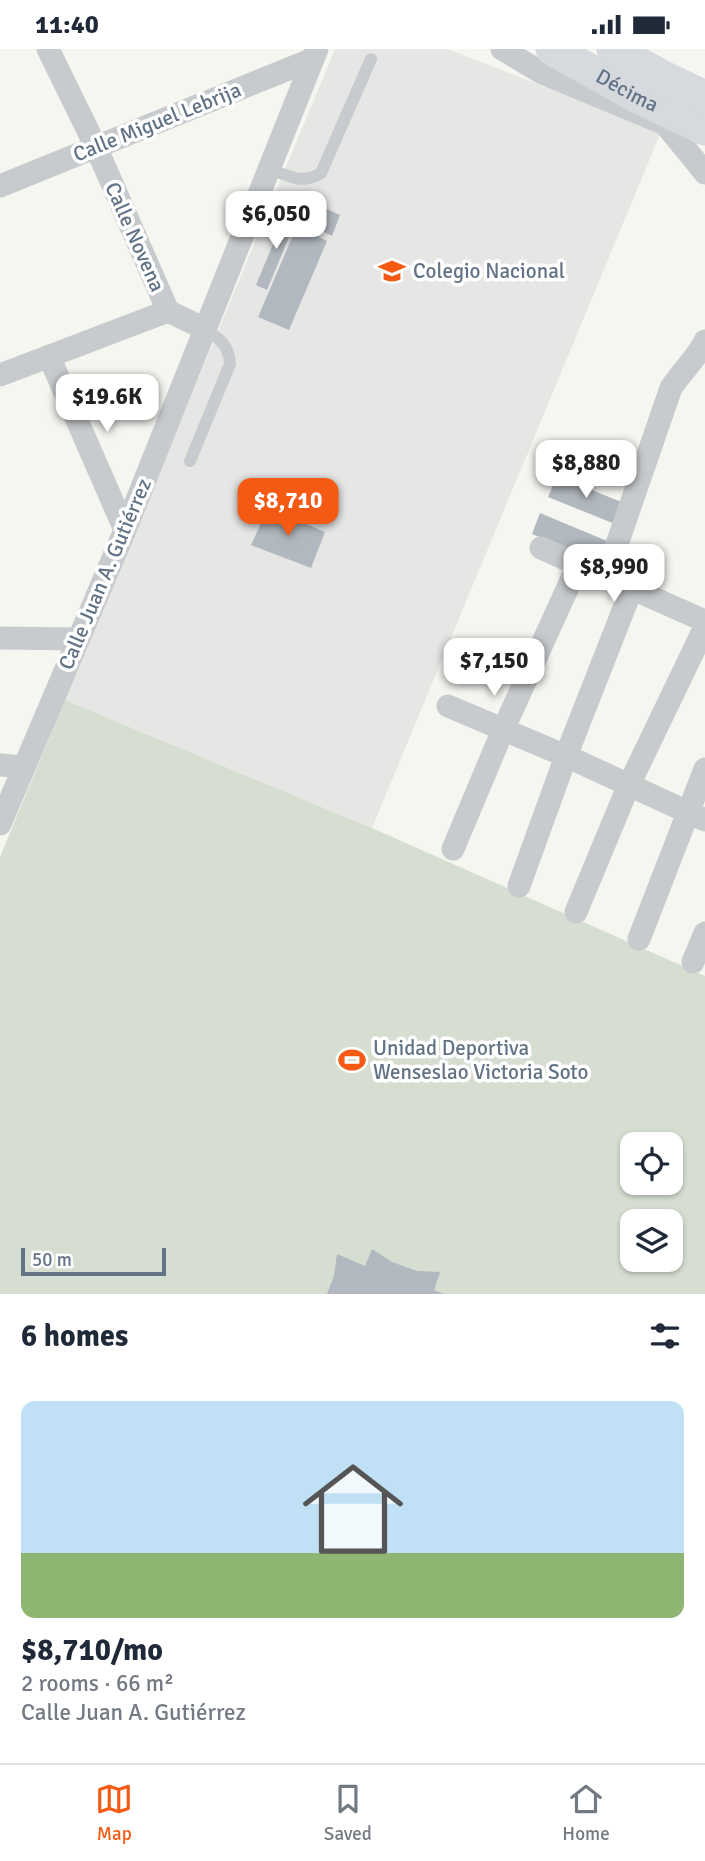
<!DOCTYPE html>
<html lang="en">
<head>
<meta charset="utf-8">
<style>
	:root { --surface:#fff; --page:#f6f6f7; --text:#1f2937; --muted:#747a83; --line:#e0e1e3; --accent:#f45a14 }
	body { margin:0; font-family:Signika,sans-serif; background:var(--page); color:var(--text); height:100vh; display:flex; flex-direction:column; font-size:26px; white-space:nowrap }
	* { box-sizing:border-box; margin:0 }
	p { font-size:23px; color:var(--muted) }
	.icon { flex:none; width:38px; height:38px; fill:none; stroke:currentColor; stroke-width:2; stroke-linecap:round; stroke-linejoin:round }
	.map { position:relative; height:1245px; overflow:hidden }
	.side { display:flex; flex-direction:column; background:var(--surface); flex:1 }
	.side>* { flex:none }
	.buttons { position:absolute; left:620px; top:1083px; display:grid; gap:14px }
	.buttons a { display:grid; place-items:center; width:63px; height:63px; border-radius:14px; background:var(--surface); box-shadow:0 2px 5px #0004; font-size:35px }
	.scale { position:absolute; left:21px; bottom:18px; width:145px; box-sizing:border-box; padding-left:7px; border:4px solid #627386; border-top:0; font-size:19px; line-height:24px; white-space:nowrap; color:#627386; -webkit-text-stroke:5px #fff; paint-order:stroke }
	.price { position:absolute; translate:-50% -60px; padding:0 16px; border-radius:14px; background:#fff; color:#222; font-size:23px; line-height:46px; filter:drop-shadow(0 2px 4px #0008) }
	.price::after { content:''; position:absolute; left:50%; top:42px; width:21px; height:16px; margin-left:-10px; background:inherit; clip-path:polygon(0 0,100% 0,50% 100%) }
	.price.current { background:var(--accent); color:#fff }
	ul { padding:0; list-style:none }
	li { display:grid; align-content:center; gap:14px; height:371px; padding:0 21px }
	li span { display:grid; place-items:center; height:217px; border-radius:14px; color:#555 }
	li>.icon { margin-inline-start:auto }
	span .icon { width:126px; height:126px; fill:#fffc; stroke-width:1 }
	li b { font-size:30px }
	h2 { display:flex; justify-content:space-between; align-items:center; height:84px; padding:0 21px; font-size:30px }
	.status { display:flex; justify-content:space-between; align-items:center; height:49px; padding:0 35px; background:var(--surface); direction:ltr }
	.status svg { height:19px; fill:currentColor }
	.menu { display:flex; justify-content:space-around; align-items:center; height:98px; border-top:2px solid var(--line); background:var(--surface); font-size:19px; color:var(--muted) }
	.menu a { display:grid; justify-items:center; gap:4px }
	.menu .current { color:var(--accent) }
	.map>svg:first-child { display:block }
</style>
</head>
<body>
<div class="status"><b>11:40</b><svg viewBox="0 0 49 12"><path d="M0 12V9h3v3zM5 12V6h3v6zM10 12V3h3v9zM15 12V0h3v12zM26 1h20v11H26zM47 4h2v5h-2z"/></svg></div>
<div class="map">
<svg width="705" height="1245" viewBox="0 0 705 1245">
	<rect width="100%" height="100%" fill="#f6f6f1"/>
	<path fill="#e6e7e5" d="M335 0H448L661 83 372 779 65 651Z"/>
	<path fill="#d6ded2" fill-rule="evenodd" d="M65 651 372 779 705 927V1245H0V808ZM632 1096H670V1134H632ZM632 1172H670V1211H632Z"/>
	<path fill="#b2b8bf" d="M304 150 340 166 332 187 297 169Z
		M286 164 297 169 267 241 256 236Z
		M297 177 327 192 289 281 258 268Z
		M557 427 624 454 615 475 548 448Z
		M268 459 325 483 311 519 251 496Z
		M540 464 607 492 599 512 532 485Z
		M372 1200 392 1213 417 1222 440 1223 434 1241 444 1245H327L334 1227 337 1205 365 1217Z"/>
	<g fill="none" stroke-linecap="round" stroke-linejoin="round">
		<path stroke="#c8cbce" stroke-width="12" d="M270 120C289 127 303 136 321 124L371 10
			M190 412 230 315C229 296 220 290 205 280"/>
		<path stroke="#c8cbce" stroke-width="23" d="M48 0 96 98 168 262
			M502 0 542 24 665 75 705 124
			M0 137 313 10
			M49 307 125 481
			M0 326 168 262 205 280
			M541 499 705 572
			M606 527 671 339C682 322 697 309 705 292
			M0 589 78 590
			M448 657 566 707 705 771
			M0 716 24 718
			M0 775 125 481 317 0
			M453 800 503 681 578 516
			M519 837 566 707 632 539
			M576 863 628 738 705 578
			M639 890 705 720
			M693 913 705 884"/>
		<g stroke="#d6dadf" stroke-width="33">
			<path id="s1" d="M552 0 638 48 705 80"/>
			<path d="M613 0 663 28 705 48"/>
		</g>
	</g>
	<defs>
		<symbol id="school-bare" viewBox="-9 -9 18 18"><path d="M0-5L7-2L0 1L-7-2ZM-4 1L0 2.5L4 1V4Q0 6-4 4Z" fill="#f45a14" stroke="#fff" stroke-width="2.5" paint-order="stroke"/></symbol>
		<symbol id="stadium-bare" viewBox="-9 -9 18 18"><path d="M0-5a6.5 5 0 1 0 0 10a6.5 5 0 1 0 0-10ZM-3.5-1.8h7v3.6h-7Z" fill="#f45a14" stroke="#fff" stroke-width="2.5" paint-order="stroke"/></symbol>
	</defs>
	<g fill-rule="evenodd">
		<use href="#school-bare" x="373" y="203" width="38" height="38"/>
		<use href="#stadium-bare" x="333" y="992" width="38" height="38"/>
	</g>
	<g text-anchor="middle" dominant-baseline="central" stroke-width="7" stroke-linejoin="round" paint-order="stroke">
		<g font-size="21" fill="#627386" stroke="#fff">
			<text stroke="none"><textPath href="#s1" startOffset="86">Décima</textPath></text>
			<text transform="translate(157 73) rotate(-22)">Calle Miguel Lebrija</text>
			<text transform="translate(135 188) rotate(66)">Calle Novena</text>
			<text transform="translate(105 525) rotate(-67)">Calle Juan A. Gutiérrez</text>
		</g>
		<g font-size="21" fill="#627386" stroke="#fff" text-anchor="start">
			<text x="413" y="222">Colegio Nacional</text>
			<text x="373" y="999">Unidad Deportiva<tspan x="373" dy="24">Wenseslao Victoria Soto</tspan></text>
		</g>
	</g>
</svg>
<div class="buttons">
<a><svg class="icon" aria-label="locate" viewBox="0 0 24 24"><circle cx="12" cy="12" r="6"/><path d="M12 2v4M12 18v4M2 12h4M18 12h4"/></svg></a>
<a><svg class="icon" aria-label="layers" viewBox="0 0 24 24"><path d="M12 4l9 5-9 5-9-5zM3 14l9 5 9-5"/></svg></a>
</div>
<div class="scale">50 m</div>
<b class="price" style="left:276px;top:202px">$6,050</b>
<b class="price" style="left:107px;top:385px">$19.6K</b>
<b class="price" style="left:586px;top:451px">$8,880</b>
<b class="price current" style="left:288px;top:489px">$8,710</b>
<b class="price" style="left:614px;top:555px">$8,990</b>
<b class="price" style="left:494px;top:649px">$7,150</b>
</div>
<section class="side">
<h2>6 homes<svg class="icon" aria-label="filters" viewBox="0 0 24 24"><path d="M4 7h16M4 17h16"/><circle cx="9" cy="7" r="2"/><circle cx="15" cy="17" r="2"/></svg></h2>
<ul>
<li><span style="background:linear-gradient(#bfe0f5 70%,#8fb573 0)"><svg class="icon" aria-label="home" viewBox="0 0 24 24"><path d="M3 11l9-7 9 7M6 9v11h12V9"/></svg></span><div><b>$8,710/mo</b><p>2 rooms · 66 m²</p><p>Calle Juan A. Gutiérrez</p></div></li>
</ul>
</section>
<nav class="menu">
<a class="current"><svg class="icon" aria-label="map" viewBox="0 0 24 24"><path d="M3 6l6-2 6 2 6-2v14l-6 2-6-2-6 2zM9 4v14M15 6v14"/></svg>Map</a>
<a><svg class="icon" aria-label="saved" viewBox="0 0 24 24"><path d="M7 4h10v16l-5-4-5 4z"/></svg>Saved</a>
<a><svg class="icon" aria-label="home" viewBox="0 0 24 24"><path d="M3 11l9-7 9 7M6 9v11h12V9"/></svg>Home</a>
</nav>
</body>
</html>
